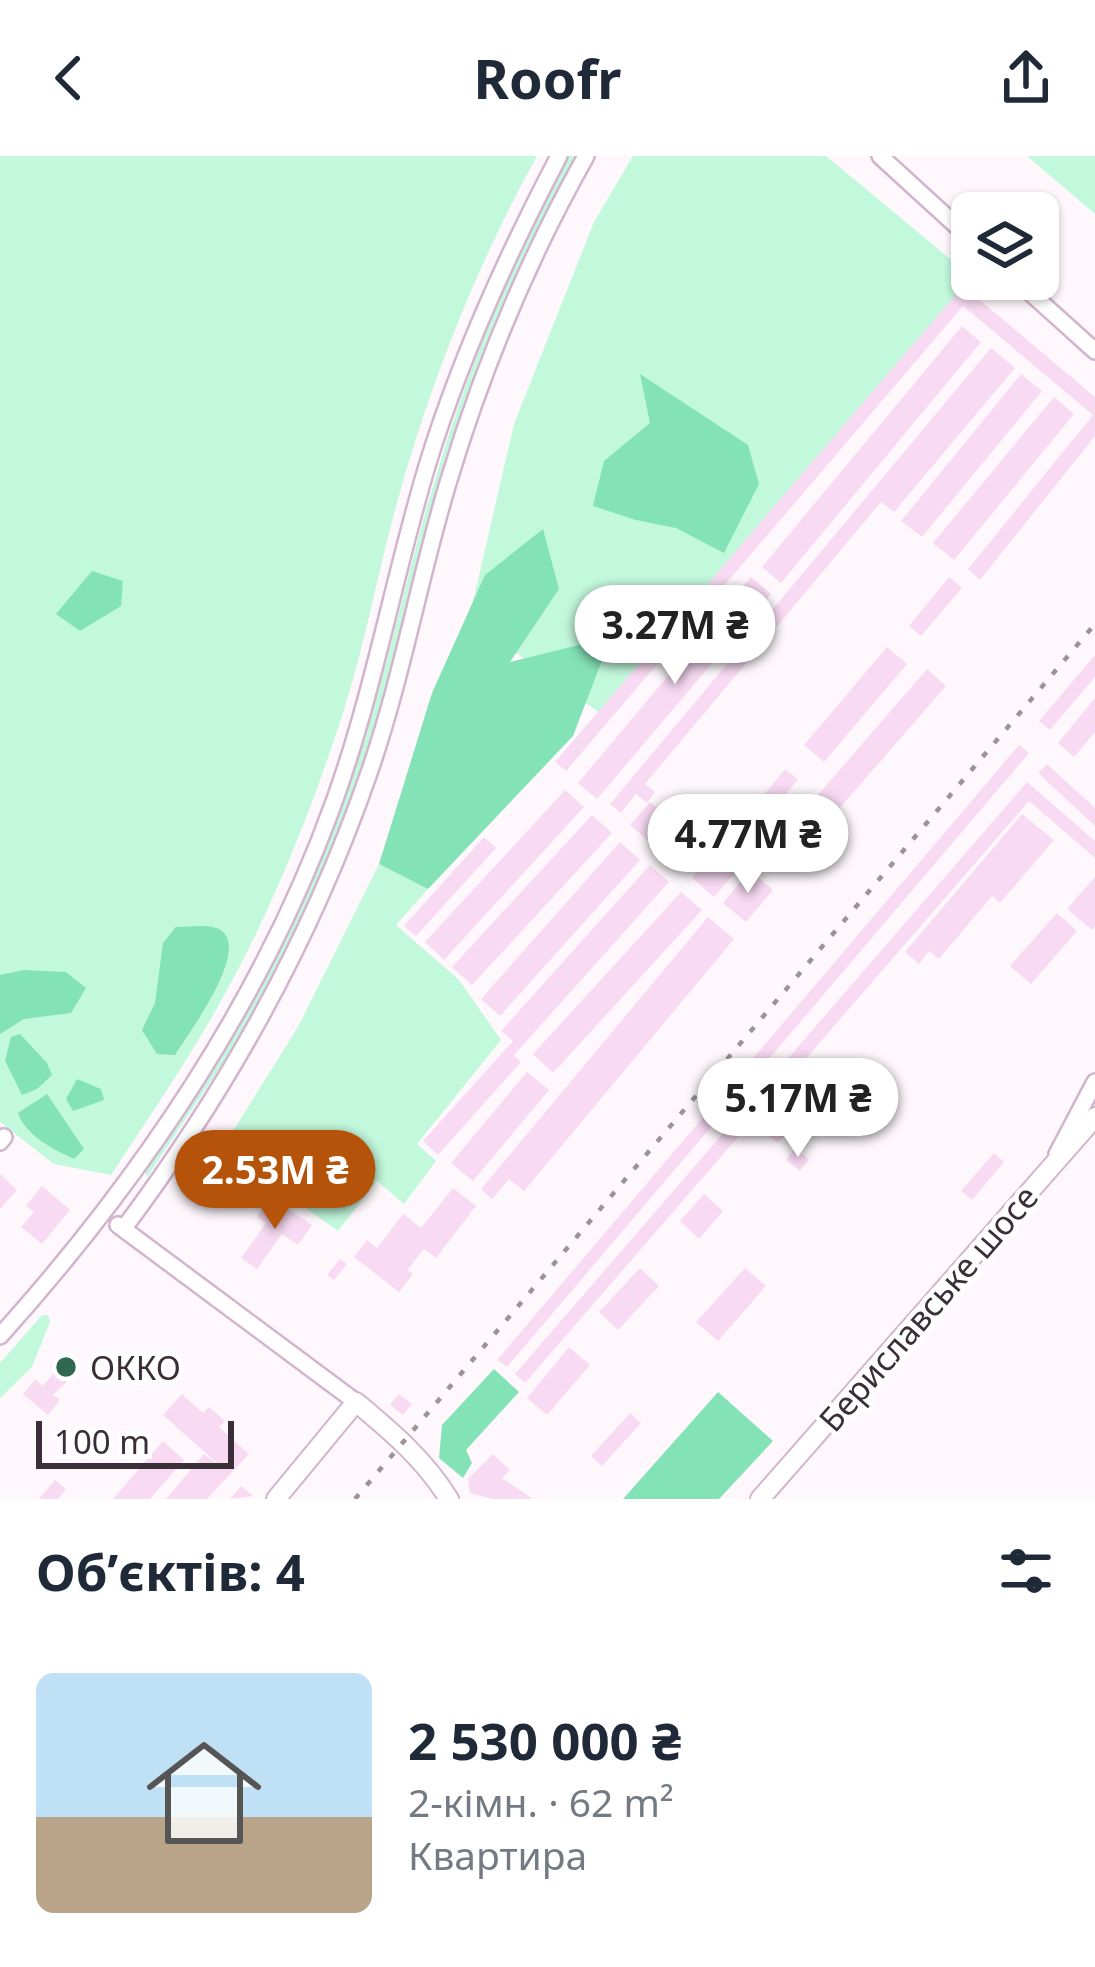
<!DOCTYPE html>
<html lang="uk">
<head>
<meta charset="utf-8">
<style>
	:root { --surface:#fff; --page:#f2f2f3; --text:#1f2937; --muted:#747a83; --line:#e0e1e3; --accent:#b45309 }
	body { margin:0; font-family:"Noto Sans",sans-serif; background:var(--page); color:var(--text); height:100vh; display:flex; flex-direction:column; font-size:45px; white-space:nowrap }
	* { box-sizing:border-box; margin:0 }
	p { font-size:39px; color:var(--muted) }
	.icon { flex:none; width:66px; height:66px; fill:none; stroke:currentColor; stroke-width:2; stroke-linecap:round; stroke-linejoin:round }
	.map { position:relative; height:1343px; overflow:hidden }
	.panel { display:flex; flex-direction:column; background:var(--surface); flex:1 }
	.panel>* { flex:none }
	.controls { position:absolute; left:951px; top:36px; display:grid; gap:24px }
	.controls a { display:grid; place-items:center; width:108px; height:108px; border-radius:18px; background:var(--surface); box-shadow:0 3px 9px #0004; font-size:60px }
	.scale { position:absolute; left:36px; bottom:30px; width:198px; box-sizing:border-box; padding-left:12px; border:6px solid #3a2e38; border-top:0; font-size:33px; line-height:42px; white-space:nowrap; color:#3a2e38; -webkit-text-stroke:9px #fff; paint-order:stroke }
	.price { position:absolute; translate:-50% -102px; padding:0 27px; border-radius:42px; background:#fff; color:#222; font-size:39px; line-height:78px; filter:drop-shadow(0 3px 6px #0008) }
	.price::after { content:''; position:absolute; left:50%; top:72px; width:36px; height:27px; margin-left:-18px; background:inherit; clip-path:polygon(0 0,100% 0,50% 100%) }
	.price.active { background:var(--accent); color:#fff }
	ul { padding:0; list-style:none }
	li { display:flex; align-items:center; gap:36px; height:300px; padding:0 36px }
	li+li { border-top:3px solid var(--line) }
	li span { display:grid; place-items:center; flex:none; width:336px; height:240px; border-radius:18px; color:#555 }
	li>.icon { margin-inline-start:auto }
	span .icon { width:144px; height:144px; fill:#fffc; stroke-width:1 }
	li b { font-size:51px }
	h2 { display:flex; justify-content:space-between; align-items:center; height:144px; padding:0 36px; font-size:51px }
	header { display:flex; justify-content:space-between; align-items:center; height:156px; padding:0 36px; background:var(--surface); font-size:54px; font-weight:700 }
	.map>svg:first-child { display:block }
</style>
</head>
<body>
<header><svg class="icon" aria-label="back" viewBox="0 0 24 24"><path d="M15 5l-7 7 7 7"/></svg>Roofr<svg class="icon" aria-label="share" viewBox="0 0 24 24"><path d="M12 15V3M7 8l5-5 5 5M5 13v7h14v-7"/></svg></header>
<div class="map">
<svg width="1095" height="1343" viewBox="0 0 1095 1343">
	<rect width="100%" height="100%" fill="#fef8fd"/>
	<path fill="#c2f8dc" d="M0 0H537C476 110 428 232 395 354 377 421 364 491 343 557 307 668 261 781 200 881 172 928 141 973 111 1019L54 1008 0 966Z
		M567 0H576L509 143 377 571 321 725 257 856 147 1021 145 1016C227 893 300 769 349 629 387 523 407 411 441 304 473 199 516 97 567 0Z
		M633 0H826L972 121 598 556 469 463 514 268 594 66Z
		M1027 0H1095V58Z
		M379 708 428 733 396 769 459 824 501 884 417 988 436 1005 404 1048 377 1025 338 1075 257 1018 228 1044 205 1020 298 871Z
		M42 1159H48L50 1166 32 1211 0 1242V1207Z"/>
	<path fill="#83e2b6" d="M640 218 748 289 759 328 724 397 676 372 636 364 593 350 604 305 650 267Z
		M543 373 559 433 510 506 611 481 573 580 428 733 379 708 432 537 485 419Z
		M92 415 123 425 121 450 80 475 56 458Z
		M176 771C187 771 205 768 216 772 257 786 188 878 175 899L157 898 142 874 155 847 163 787Z
		M24 814 66 816 86 832 71 857 24 863 0 878V819Z
		M20 878 47 907 52 919 37 933 22 939 5 905 11 881Z
		M77 923 101 933 104 944 73 955 66 943Z
		M47 938 84 993 74 1003C53 993 26 980 18 957Z
		M494 1213 519 1236 466 1294 472 1307 463 1322 439 1302 442 1269Z
		M718 1236 773 1285 719 1343H623Z"/>
	<path fill="#f8daf2" d="M963 130 1095 241V280L980 424 968 413 1093 259 963 150 566 615 555 606Z
		M962 170 981 186 781 427 762 411Z
		M991 192 1015 212 894 356 881 346 645 628 655 636 647 647 636 638 621 657 610 648Z
		M1021 218 1042 235 922 381 901 365Z
		M1054 241 1074 258 954 404 933 387Z
		M751 421 771 438 597 643 578 627Z
		M949 421 962 432 921 480 909 470Z
		M887 491 907 508 824 606 804 589Z
		M1095 499V521L1050 574 1039 565Z
		M927 513 946 530 791 708 772 692Z
		M1095 542V576L1074 601 1058 587Z
		M1019 589 1029 597 507 1211 497 1204Z
		M1047 608 1095 652V670L1038 617Z
		M785 613 798 623 762 668 749 657Z
		M1027 626 1095 685V702L1029 645 525 1227 515 1218Z
		M565 634 584 651 444 804 425 786Z
		M650 646 673 666 653 689 630 669Z
		M1022 658 1054 684 1000 747 992 740 939 803 929 795 919 808 905 796Z
		M592 659 612 677 472 829 452 811Z
		M680 673 703 693 683 716 660 696Z
		M484 681 496 692 416 780 404 770Z
		M620 686 640 704 500 860 481 843Z
		M711 698 734 718 714 741 692 722Z
		M650 709 669 726 514 899 521 906 438 999 423 985 513 885 501 875Z
		M750 714 773 734 746 766 723 747Z
		M1095 721V770L1092 774 1067 753Z
		M681 736 702 754 553 917 533 898Z
		M1057 757 1077 775 1031 828 1010 810Z
		M708 761 734 783 524 1035 509 1023 492 1043 481 1033Z
		M527 916 549 934 473 1025 451 1007Z
		M787 950 800 960 778 987 765 978Z
		M795 992 809 1003 800 1015 786 1004Z
		M994 997 1004 1006 972 1044 961 1035Z
		M0 1018 17 1034 0 1053Z
		M42 1030 70 1054 42 1088 21 1071 34 1056 26 1050Z
		M453 1032 476 1050 436 1102 424 1093 407 1114 413 1118 399 1136 354 1101 367 1084 377 1092 403 1058 421 1072Z
		M704 1038 723 1055 699 1083 680 1065Z
		M271 1042 312 1069 298 1089 282 1078 257 1113 241 1102 266 1067 257 1061Z
		M340 1103 347 1108 334 1124 327 1119Z
		M640 1112 659 1130 618 1174 599 1156Z
		M745 1112 766 1130 718 1185 696 1166Z
		M569 1191 590 1209 547 1259 527 1242Z
		M61 1196 81 1212 53 1239 60 1244 48 1259 23 1238 35 1223 43 1230 56 1214 50 1210Z
		M182 1238 203 1257 209 1251 225 1265 219 1271 249 1298 207 1343H166L204 1298 225 1314 163 1259Z
		M399 1238 412 1248 403 1259 390 1249Z
		M630 1257 641 1267 602 1310 591 1300Z
		M163 1285 184 1304 150 1343H113Z
		M493 1298 510 1314 502 1322 533 1343H493L470 1337 468 1323Z
		M55 1324 66 1333 58 1343H39Z
		M241 1330 253 1340 230 1343Z"/>
	<g fill="none" stroke-linecap="round" stroke-linejoin="round">
		<defs>
			<path id="minor" d="M880 0 972 84
				M1015 123 1095 195
				M0 986 4 981
				M1057 998 1095 926
				M118 1069 356 1246
				M124 1072C228 933 312 782 369 617 402 522 419 423 448 327 482 214 528 103 586 0
				M0 1180C142 1022 263 845 335 643 374 534 394 420 427 310 460 202 507 99 559 0"/>
			<path id="major" d="M276 1343 356 1246C392 1276 424 1303 449 1343
				M760 1343 1095 961"/>
		</defs>
		<use href="#minor" stroke="#d3b4cd" stroke-width="20"/>
		<use href="#major" stroke="#d3b4cd" stroke-width="22"/>
		<use href="#minor" stroke="#fff" stroke-width="15"/>
		<use href="#major" stroke="#fff" stroke-width="18"/>
		<path stroke="#9b929a" stroke-width="4.5" stroke-dasharray="6 12" stroke-linecap="butt" d="M355 1343 1095 468"/>
	</g>
	<circle fill="#316850" stroke="#fff" stroke-width="4.5" cx="66" cy="1211" r="12"/>
	<g text-anchor="middle" dominant-baseline="central" stroke-width="9" stroke-linejoin="round" paint-order="stroke">
		<g font-size="33" fill="#3a2e38" stroke="#fff">
			<text transform="translate(928 1152) rotate(-49)">Бериславське шосе</text>
		</g>
		<g font-size="33" fill="#3a2e38" stroke="#fff" text-anchor="start">
			<text x="90" y="1211">ОККО</text>
		</g>
	</g>
</svg>
<div class="controls">
<a><svg class="icon" aria-label="layers" viewBox="0 0 24 24"><path d="M12 4l9 5-9 5-9-5zM3 14l9 5 9-5"/></svg></a>
</div>
<div class="scale">100 m</div>
<b class="price" style="left:675px;top:531px">3.27M ₴</b>
<b class="price" style="left:748px;top:740px">4.77M ₴</b>
<b class="price" style="left:798px;top:1004px">5.17M ₴</b>
<b class="price active" style="left:275px;top:1076px">2.53M ₴</b>
</div>
<section class="panel">
<h2>Об’єктів: 4<svg class="icon" aria-label="filters" viewBox="0 0 24 24"><path d="M4 7h16M4 17h16"/><circle cx="9" cy="7" r="2"/><circle cx="15" cy="17" r="2"/></svg></h2>
<ul>
<li><span style="background:linear-gradient(#bfe0f5 60%,#b9a48a 0)"><svg class="icon" aria-label="home" viewBox="0 0 24 24"><path d="M3 11l9-7 9 7M6 9v11h12V9"/></svg></span><div><b>2 530 000 ₴</b><p>2-кімн. · 62 m²</p><p>Квартира</p></div></li>
</ul>
</section>
</body>
</html>
